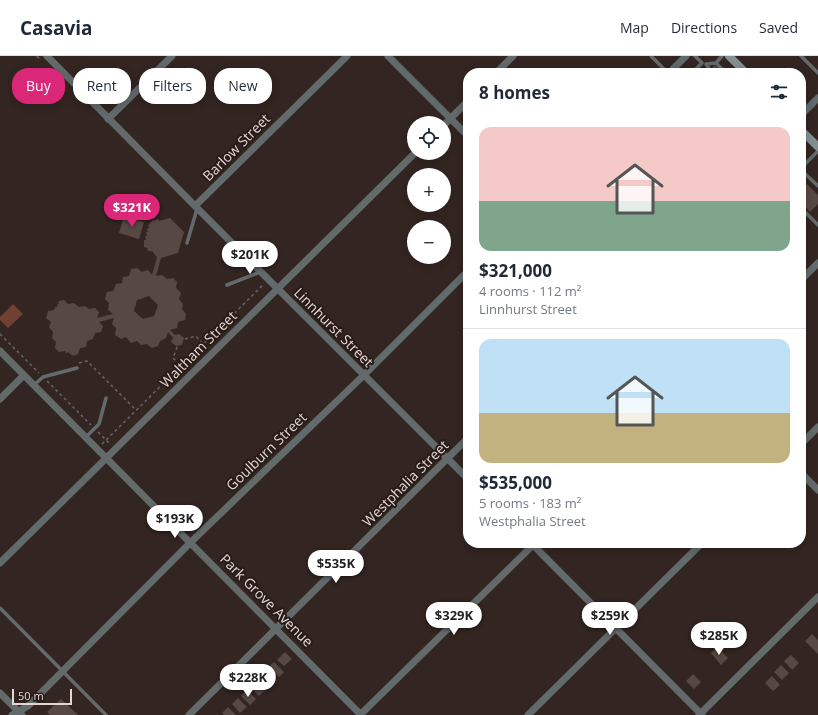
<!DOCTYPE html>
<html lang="en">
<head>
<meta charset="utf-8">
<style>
	:root { --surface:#fff; --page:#f2f2f3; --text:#1f2937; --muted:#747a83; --line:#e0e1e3; --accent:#db2777 }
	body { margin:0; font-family:"Open Sans",sans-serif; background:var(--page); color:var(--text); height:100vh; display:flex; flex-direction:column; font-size:15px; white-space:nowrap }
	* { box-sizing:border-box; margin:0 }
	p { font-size:13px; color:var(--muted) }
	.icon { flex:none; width:22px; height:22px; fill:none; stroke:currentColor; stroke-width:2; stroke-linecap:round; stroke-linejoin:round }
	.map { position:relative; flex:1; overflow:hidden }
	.drawer { position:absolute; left:463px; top:12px; width:343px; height:480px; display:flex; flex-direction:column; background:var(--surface); border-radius:16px; box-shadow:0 2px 10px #0003 }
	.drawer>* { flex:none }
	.banner { position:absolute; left:12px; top:12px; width:380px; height:36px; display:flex; gap:8px }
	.fabs { position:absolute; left:407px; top:60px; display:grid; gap:8px }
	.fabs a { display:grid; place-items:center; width:44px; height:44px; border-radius:50%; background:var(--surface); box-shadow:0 2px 10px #0003; font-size:20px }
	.scale { position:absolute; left:12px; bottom:10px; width:60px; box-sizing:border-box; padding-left:4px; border:2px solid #e1d7d4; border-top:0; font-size:11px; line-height:14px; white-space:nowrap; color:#e1d7d4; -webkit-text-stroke:3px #291b17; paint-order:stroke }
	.price { position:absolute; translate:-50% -34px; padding:0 9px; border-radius:14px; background:#fff; color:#222; font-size:13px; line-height:26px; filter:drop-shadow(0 1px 2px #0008) }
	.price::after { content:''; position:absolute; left:50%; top:24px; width:12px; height:9px; margin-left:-6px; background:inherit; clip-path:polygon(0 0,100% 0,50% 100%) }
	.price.on { background:var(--accent); color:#fff }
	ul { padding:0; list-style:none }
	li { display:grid; align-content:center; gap:8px; height:212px; padding:0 16px }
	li+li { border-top:1px solid var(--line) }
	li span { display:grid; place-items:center; height:124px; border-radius:12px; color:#555 }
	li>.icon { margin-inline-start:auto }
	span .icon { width:72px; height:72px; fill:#fffc; stroke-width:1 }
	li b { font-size:17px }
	h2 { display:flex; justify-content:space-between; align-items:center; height:48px; padding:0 16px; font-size:17px }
	.chip { padding:0 14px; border-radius:16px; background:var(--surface); box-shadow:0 2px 10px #0003; font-size:14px; line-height:36px }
	.chip.on { background:var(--accent); color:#fff }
	header { display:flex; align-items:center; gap:24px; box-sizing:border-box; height:56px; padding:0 20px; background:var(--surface); border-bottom:1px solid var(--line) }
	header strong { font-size:19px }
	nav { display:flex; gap:22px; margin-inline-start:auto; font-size:14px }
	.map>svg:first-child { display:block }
</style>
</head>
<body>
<header>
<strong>Casavia</strong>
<nav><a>Map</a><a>Directions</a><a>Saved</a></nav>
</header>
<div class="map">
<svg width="818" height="659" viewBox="0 0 818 659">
	<rect width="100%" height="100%" fill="#332521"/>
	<path fill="#704133" d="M13 248 23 258 8 272 0 264V261Z"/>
	<path fill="#584844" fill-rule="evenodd" d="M715 9 722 17H711L709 15Z
		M807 128 818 139V148L810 156 801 146V134Z
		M124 161 144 166 139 183 119 177Z
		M170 162 184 176 178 197 161 202 156 220 162 219 167 223 173 222 177 226 176 232 181 237 179 243 183 248 182 253 186 258 185 264 178 266 177 272 170 274 175 279 179 278 184 282 182 289 176 290 171 286 173 282 168 276 166 282 160 285 158 290 152 292 147 288 141 289 137 285 131 287 126 281 121 283 115 279 116 272 112 268 114 262 99 266 103 270 101 276 95 277 93 283 87 285 86 291 80 292 78 298 73 300 68 296 66 297 65 295 59 296 55 292 56 286 52 282 53 276 49 271 51 266 46 262 48 255 54 254 55 251H57L59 245 64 244 68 248 74 247 79 251 85 250 89 253 95 252 99 256 97 262 113 258 108 254 109 247 105 243 107 236 113 235 116 228 122 227 123 221 129 220 131 213 137 212 142 216 148 214 152 219 157 201 152 195H149L147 194 148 192 144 191V184H146L145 180H147L146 176H148L147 174 148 172 150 171 148 170 149 168 152 165 154 164 155 166V164L158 163 159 165ZM149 240 158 249 154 260 143 263 134 255 137 244Z
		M812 578 818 584V598L805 585Z
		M717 591 728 602 721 609 711 597Z
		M285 596 292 603 284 610 277 604Z
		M791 599 799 607 792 614 784 605Z
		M274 606 284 616 279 621 276 618 275 620 267 612Z
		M781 609 789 617 782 624 774 616Z
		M264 615 273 623 267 630 258 621Z
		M693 618 701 626 694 633 686 625Z
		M772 620 780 629 773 635 765 627Z
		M256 625 265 634 259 640 250 631Z
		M247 634 256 643 250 649 241 640Z
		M238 642 247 651 240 657 232 648Z
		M61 643 78 659H50L47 656Z
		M228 651 236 659H224L222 657Z"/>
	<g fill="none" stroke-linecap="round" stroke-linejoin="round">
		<path stroke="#6f635f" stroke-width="1.5" stroke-dasharray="3 3" stroke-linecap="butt" d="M37 0 40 4
			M0 278 39 317
			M185 283 196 280 203 288
			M177 291 173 302 181 310
			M79 307 87 305 136 354
			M47 325 91 369
			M98 376 109 387
			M102 388 264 228"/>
		<path stroke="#626a6c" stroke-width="3.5" d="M651 0 668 17
			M801 0 818 17
			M716 7 726 17
			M710 14 706 8 716 7 722 0
			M692 17 702 7 695 0
			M801 112 818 95
			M801 114 818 130
			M801 152 818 169
			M187 187 197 153
			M227 229 260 216
			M34 329 43 321 77 312
			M86 381 99 368 106 342
			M0 552 106 659"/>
		<path stroke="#626a6c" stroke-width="7" d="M47 0 195 150 468 423
			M388 0 468 80
			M496 17 513 0
			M669 17 686 0
			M801 59 818 42
			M108 63 172 0
			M444 69 468 45
			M195 150 347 0
			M801 224 818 207
			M0 295 361 659
			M0 343 24 319
			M801 388 818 371
			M801 417 818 434
			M531 487 702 659
			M0 507 415 97
			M0 637 22 659
			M12 659 28 650 191 486 364 319 468 215
			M189 659 468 382
			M360 659 535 487
			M528 659 702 487
			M699 659 818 541"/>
		<path stroke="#838f93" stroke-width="8" d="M729 0 746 17
			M801 74 818 91"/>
	</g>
	<g text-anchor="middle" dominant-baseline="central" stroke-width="4" stroke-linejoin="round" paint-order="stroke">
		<g font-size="14" fill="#e1d7d4" stroke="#291b17">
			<text transform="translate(236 91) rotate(-45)">Barlow Street</text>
			<text transform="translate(334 271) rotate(45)">Linnhurst Street</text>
			<text transform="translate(198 293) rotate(-45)">Waltham Street</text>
			<text transform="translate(266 395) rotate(-44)">Goulburn Street</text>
			<text transform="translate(405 427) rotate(-45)">Westphalia Street</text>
			<text transform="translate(267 544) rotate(45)">Park Grove Avenue</text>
		</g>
	</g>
</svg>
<div class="fabs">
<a><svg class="icon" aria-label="locate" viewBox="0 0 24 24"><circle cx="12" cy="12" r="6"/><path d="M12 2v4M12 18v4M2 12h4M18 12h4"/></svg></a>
<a>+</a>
<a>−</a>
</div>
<div class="scale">50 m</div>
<b class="price on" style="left:132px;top:172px">$321K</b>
<b class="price" style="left:250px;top:219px">$201K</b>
<b class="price" style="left:175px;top:483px">$193K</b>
<b class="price" style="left:336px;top:528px">$535K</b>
<b class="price" style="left:454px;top:580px">$329K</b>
<b class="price" style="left:610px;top:580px">$259K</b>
<b class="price" style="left:719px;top:600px">$285K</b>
<b class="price" style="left:248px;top:642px">$228K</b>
<div class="banner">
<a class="chip on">Buy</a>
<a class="chip">Rent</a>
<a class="chip">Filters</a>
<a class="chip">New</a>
</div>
<section class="drawer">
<h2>8 homes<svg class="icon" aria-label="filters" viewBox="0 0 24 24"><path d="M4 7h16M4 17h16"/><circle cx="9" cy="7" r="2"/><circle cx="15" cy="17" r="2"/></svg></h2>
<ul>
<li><span style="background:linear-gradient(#f6c9c9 60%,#7fa58c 0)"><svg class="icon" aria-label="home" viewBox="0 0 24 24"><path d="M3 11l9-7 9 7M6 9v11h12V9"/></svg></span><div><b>$321,000</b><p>4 rooms · 112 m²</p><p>Linnhurst Street</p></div></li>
<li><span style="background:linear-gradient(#bfe0f5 60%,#c2b280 0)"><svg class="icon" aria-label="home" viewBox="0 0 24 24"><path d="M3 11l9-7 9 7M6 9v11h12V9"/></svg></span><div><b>$535,000</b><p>5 rooms · 183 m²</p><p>Westphalia Street</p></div></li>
</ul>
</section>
</div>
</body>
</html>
